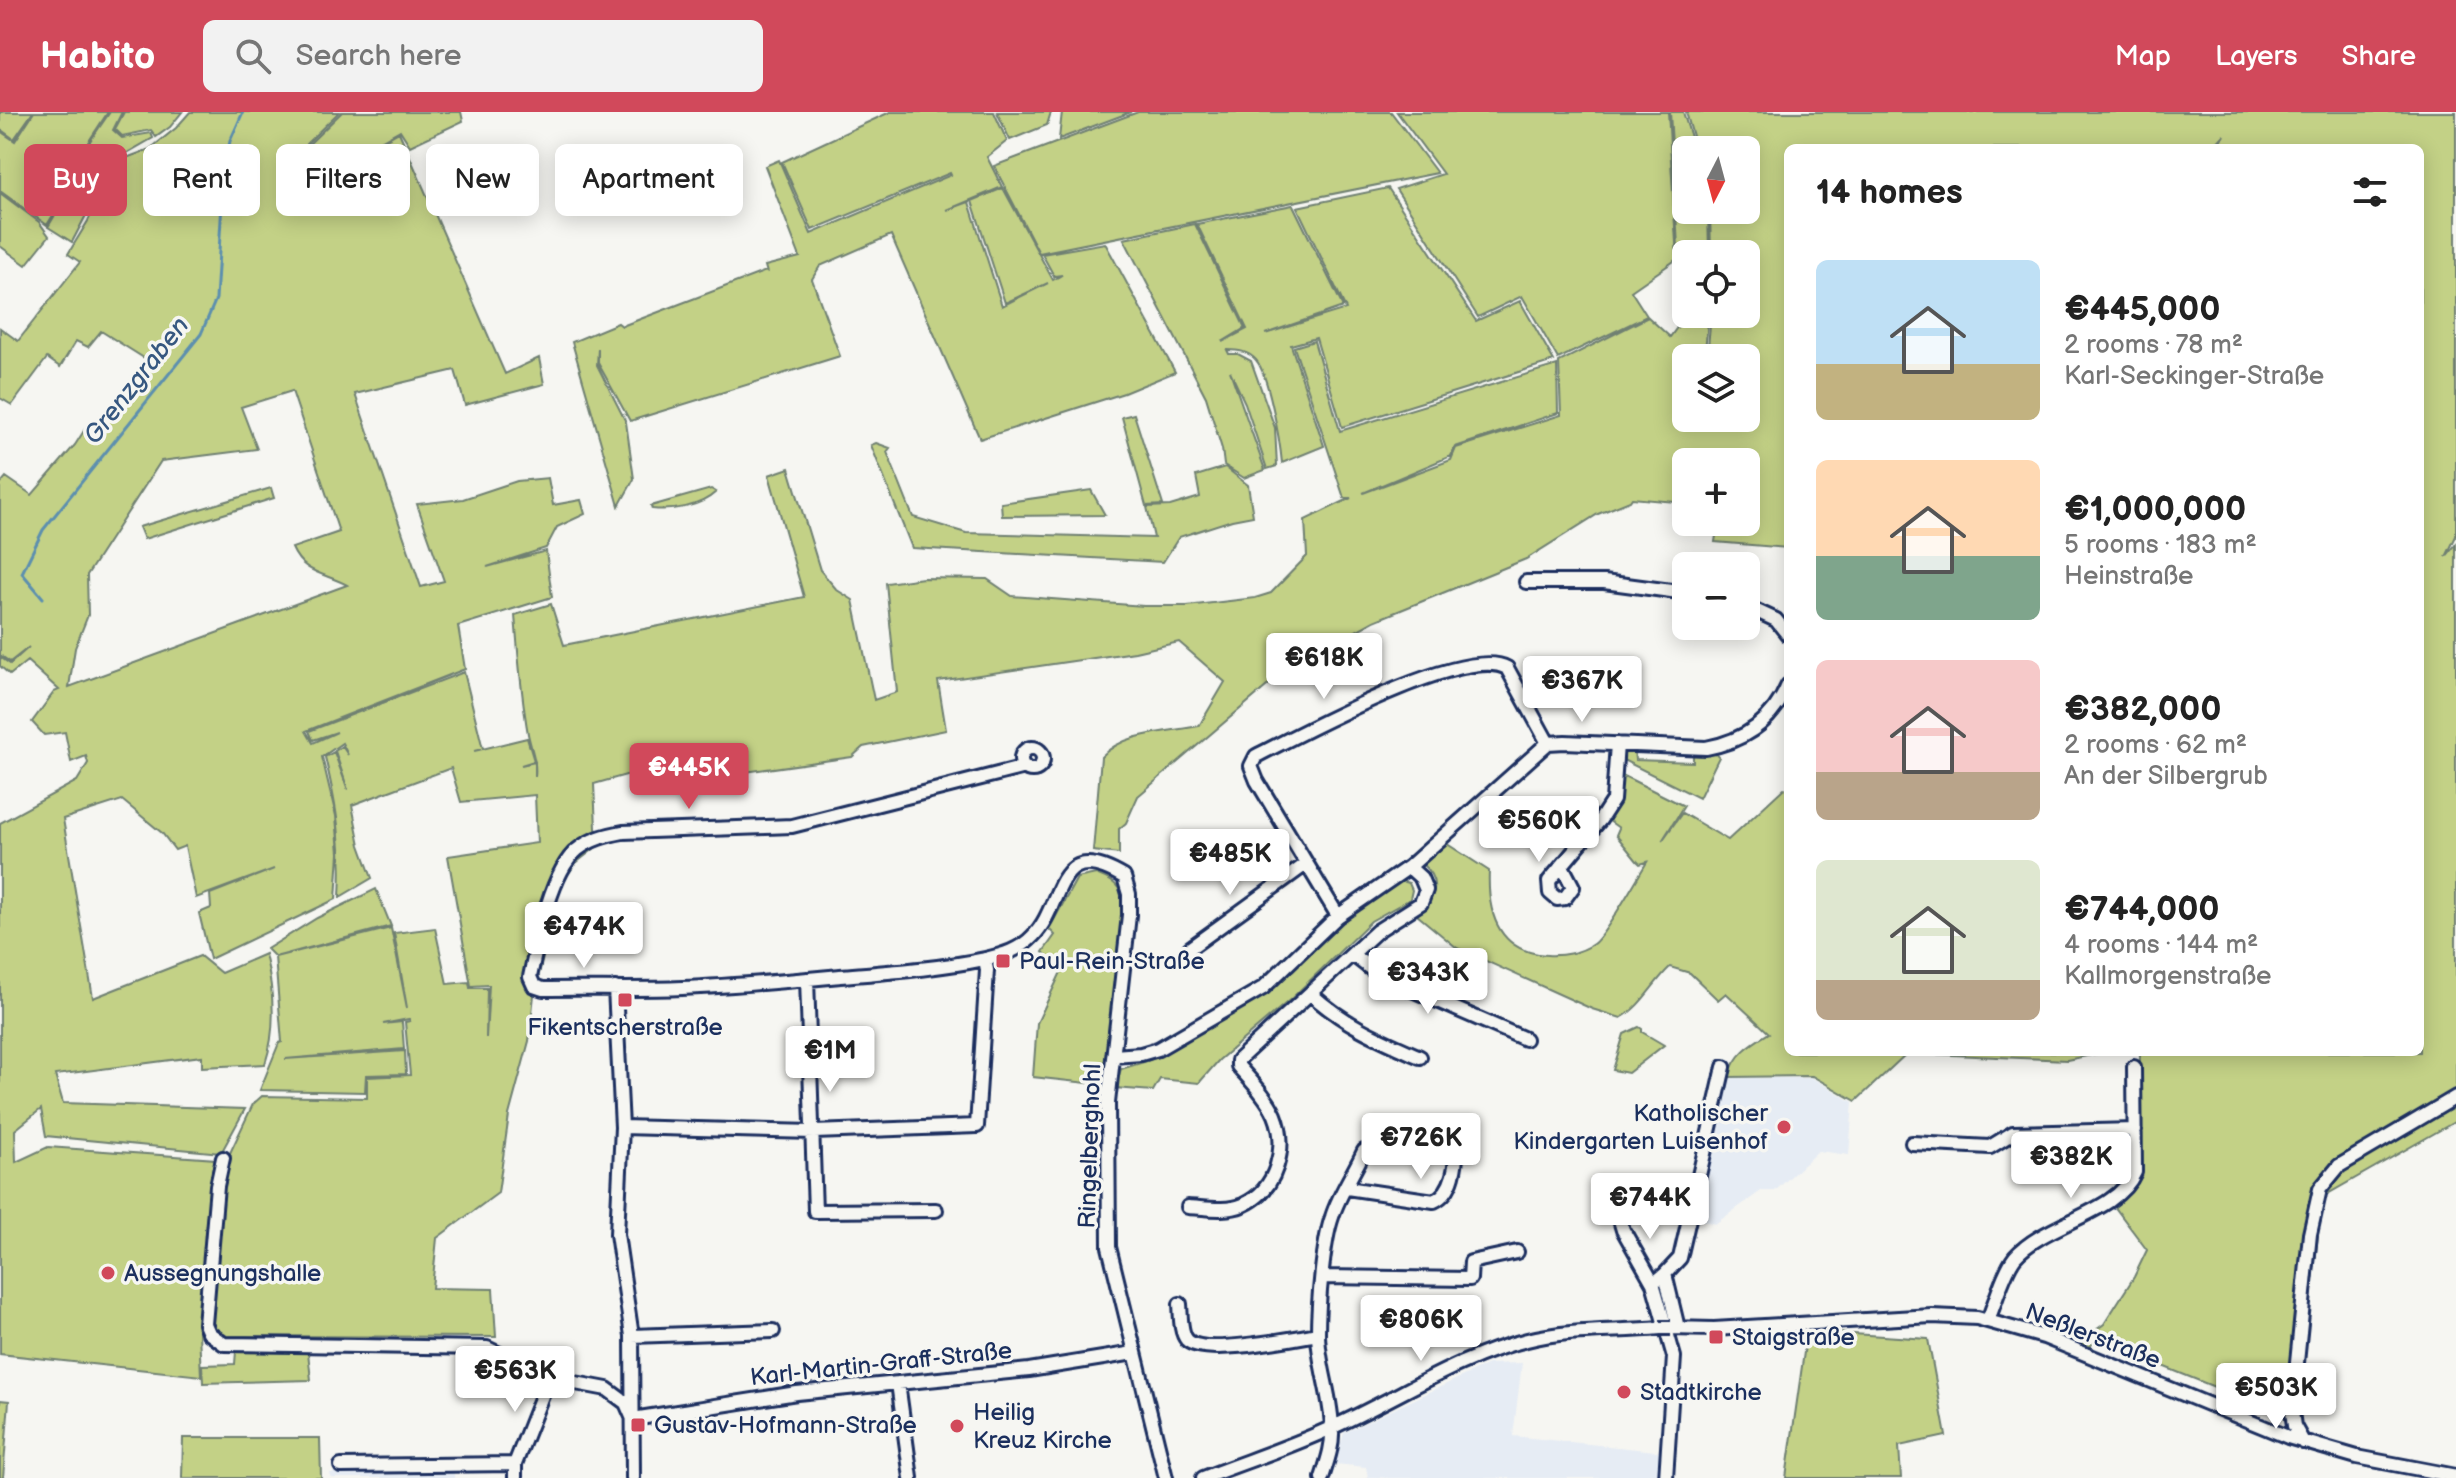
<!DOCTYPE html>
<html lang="en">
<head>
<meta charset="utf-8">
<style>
	:root { --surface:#fff; --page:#f2f2f2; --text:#222; --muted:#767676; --accent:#d1495b }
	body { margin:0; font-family:"Balsamiq Sans",sans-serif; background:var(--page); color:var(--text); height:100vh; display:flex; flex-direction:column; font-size:30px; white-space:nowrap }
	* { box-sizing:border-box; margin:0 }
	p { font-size:26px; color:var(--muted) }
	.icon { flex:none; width:44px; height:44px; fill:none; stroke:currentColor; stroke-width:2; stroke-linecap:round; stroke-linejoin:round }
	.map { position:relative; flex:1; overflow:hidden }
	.panel { position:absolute; left:1784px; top:32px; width:640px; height:912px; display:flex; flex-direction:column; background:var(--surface); border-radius:12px; box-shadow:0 4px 20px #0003 }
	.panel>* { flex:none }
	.guide { position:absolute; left:24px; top:32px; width:760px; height:72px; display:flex; gap:16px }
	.needle { width:52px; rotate:186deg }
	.buttons { position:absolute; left:1672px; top:24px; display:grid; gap:16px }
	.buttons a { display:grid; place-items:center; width:88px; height:88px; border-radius:12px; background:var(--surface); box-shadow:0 4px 20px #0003; font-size:40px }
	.price { position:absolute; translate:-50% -68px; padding:0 18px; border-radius:8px; background:#fff; color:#222; font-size:26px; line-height:52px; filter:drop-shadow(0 2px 4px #0008) }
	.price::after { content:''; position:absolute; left:50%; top:48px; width:24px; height:18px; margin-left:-12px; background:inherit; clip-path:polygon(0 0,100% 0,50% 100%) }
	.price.current { background:var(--accent); color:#fff }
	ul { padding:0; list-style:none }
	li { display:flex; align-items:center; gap:24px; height:200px; padding:0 32px }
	li span { display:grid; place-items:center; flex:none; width:224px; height:160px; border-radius:12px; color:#555 }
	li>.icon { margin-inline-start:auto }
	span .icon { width:96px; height:96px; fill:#fffc; stroke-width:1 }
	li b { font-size:34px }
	h2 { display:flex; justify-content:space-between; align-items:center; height:96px; padding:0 32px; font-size:34px }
	.chip { padding:0 28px; border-radius:12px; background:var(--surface); box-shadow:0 4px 20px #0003; font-size:28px; line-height:72px }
	.chip.current { background:var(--accent); color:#fff }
	header { display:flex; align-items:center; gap:48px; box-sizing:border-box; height:112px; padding:0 40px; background:var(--accent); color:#fff }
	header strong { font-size:38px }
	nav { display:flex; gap:44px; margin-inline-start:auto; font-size:28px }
	.search { width:560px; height:72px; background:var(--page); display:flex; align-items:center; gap:20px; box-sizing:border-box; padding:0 28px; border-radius:12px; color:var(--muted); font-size:30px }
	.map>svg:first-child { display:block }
</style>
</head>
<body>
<header>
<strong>Habito</strong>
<div class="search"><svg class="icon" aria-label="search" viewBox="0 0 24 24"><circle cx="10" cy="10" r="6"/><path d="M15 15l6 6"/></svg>Search here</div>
<nav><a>Map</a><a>Layers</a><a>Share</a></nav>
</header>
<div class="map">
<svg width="2456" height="1366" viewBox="0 0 2456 1366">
	<rect width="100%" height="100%" fill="#f6f6f2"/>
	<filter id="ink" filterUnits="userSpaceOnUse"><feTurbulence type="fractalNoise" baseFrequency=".0125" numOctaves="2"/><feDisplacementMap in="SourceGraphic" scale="16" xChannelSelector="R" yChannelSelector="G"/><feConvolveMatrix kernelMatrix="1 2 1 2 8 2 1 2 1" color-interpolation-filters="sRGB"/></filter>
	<g filter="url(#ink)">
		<path fill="#e6ecf4" d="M1729 966H1812L1853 990 1849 1043 1818 1039 1775 1079H1761L1715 1112 1694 1106Z
			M1522 1251 1513 1324 1665 1340 1661 1366H1389L1368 1365 1366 1355 1335 1352 1344 1321 1488 1252Z
			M412 1355 454 1356V1366H331L330 1361 407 1359Z"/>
		<path fill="#c3d186" stroke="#6f8072" stroke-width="2" fill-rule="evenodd" d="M0 0H33L14 27 0 17Z
			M34 0H108L89 29V43L90 29 110 0H122L113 18 122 26 151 21 153 26 115 48 72 130 48 115 90 43 47 113 0 79V19L15 29Z
			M124 0H182L170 15 156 25 151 18 122 24 115 17Z
			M190 0H339L306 32 317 66 399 20 505 262 539 246 544 272 465 293 455 258 355 282 421 475 444 469 417 392 463 387 517 369 548 366 553 393 581 388 585 402 557 415 546 436 487 455 546 439 552 485 458 514 465 557 306 619 313 631 337 620 313 628 309 619 464 560 483 637 474 639 527 626 534 649 521 653 535 650V665C537 649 531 637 528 622 521 583 518 542 515 503L551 492 564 533 804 485 769 363 789 356 820 458 837 478 853 488 874 588 897 580 886 471 923 466 987 467 1012 484 1144 494H1187L1255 486 1271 481 1307 444 1305 408 1351 386H1344L1294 235 1314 229 1340 319 1557 253 1558 301 1455 335 1451 344 1363 381 1451 348 1456 336 1561 303 1559 250 1648 205 1670 225 1681 210 1684 183 1679 151 1670 0H1683L1695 38H1686V98H1708L1709 142H1686V202H1709L1704 246H1686V262L1679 277 1686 266V306H1746V246H1707L1711 202H1746V142H1711L1710 98H1746V38H1697L1686 0H2456V424L2446 445 2456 432V1009L2326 1083 2321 1095 2311 1187 2287 1293 2274 1288 2267 1296 2095 1227 2089 1237 2077 1232 2104 1212 2134 1165 2147 1138 2114 1094 2137 1072 2140 942 2137 940H2420V36H2217L2224 23 2212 36H1788V436L1715 430 1718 410H1746V350H1686V391L1632 386 1630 389 1598 402 1526 447 1374 509 1287 557 1138 684 1126 711 1119 717V742L1093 739 1101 645C1124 620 1168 620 1199 614L1225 570 1179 530 1135 540 938 569 946 618 863 635 852 645 745 660 626 663 594 672 596 716 600 732 576 751 560 774 534 883 529 929 509 1003 498 1081 437 1126 432 1176 493 1177 496 1225 222 1224 210 1216 222 1058 253 992 262 984 367 986V965L410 963 405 910 410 909 409 907 383 912 402 910 404 937 285 947 405 939 406 962 366 963 365 980 260 978 279 931 282 930 275 845 267 837 317 806 376 777 391 814 275 845 391 816 407 896 394 821 435 816 447 872 469 870 470 876H487L486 926 489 873 471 874 448 744 537 731 535 683 461 690 451 656 352 693 360 733 372 766 340 785C343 732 337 696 325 645L334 640 348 678 335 639 342 634 348 643 342 631 322 645 336 704 339 741 336 787 210 847 199 801 211 796 210 782 274 757 196 786 185 734 175 738 162 721 122 688 63 707 93 886 200 844 221 861 265 842C274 879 277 916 265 952L202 955V944L55 963 63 991 245 997 221 1041 46 1024 41 997 15 1018 16 1050 48 1035 216 1047 199 1220 201 1264 0 1242V711L77 669 88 651 86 644 71 650 65 620 44 623 32 610 54 580 59 578 27 549 10 563 0 554V545L10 552 29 535 10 550 0 543V372L6 365 32 383 75 333 87 314 104 306 147 248 101 219 88 235 76 229 60 255 47 246 12 293 0 286V216L18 229 80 150 68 142 88 109 112 57 118 49 150 37 176 16ZM292 279 339 420 292 436C303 462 325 461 347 473L69 575 75 536 88 503 87 463 161 349 257 337 241 295Z
			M342 0H461L463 9 410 34 400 18 318 64 308 33Z
			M890 0H994L1007 29 987 45 1002 75 947 98 969 90 1002 194 1048 171 1005 191 972 89 1003 76 1053 168 1062 163 1054 164 1042 142 1105 131 1175 260 1124 281 980 327 891 123 820 154 812 167 840 244 630 309 598 251V236L597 253 626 310 634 367 619 394 572 230 618 211 622 214 766 159 767 161 765 154 800 145 765 54 779 48 811 122 951 63 950 61 812 118 782 50Z
			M997 0H1051L1047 13 1010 28Z
			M1062 0H1131L1059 27Z
			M1138 0H1391L1437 61 1039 141 994 54Z
			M1397 0H1668L1677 147 1631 179 1647 204 1558 247 1522 184 1478 205 1396 77 1443 62Z
			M1388 76 1476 209 1520 189 1554 249 1342 315 1316 226 1291 233 1324 334 1282 351C1280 330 1269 263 1256 248 1248 239 1238 238 1227 238L1229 242H1238L1251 249 1275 316 1277 354 1267 357 1245 291 1230 259 1265 358 1244 366 1224 353 1222 337 1206 285 1124 127 1195 112 1245 216 1222 230 1247 217 1197 112 1293 93 1343 195 1265 222 1346 197 1297 95Z
			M0 81 39 110 49 124 26 153 0 134Z
			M1134 302 1163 393 1146 394 1122 305Z
			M876 331 890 336 887 340 913 405 966 421 1154 426 1147 395 1170 394 1200 385 1196 364 1225 355 1248 373 1253 404 1232 408 1179 425 1163 450 912 436 871 333Z
			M271 376 274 386 144 427 139 415Z
			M711 377 716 380C700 395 673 399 652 397L651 394Z
			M1091 378 1105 403 1002 404 1001 391Z
			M1623 638H1634L1635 648 1693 650V641L1715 640 1719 645 1699 686 1621 647Z
			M1618 661 1684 694 1662 729 1682 701 1728 728 1784 676 1788 677V940H2106L2067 948 1907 941 1856 989 1812 964 1729 965C1734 942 1751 932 1769 921L1726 881 1718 888 1690 861 1670 855C1652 872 1642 894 1621 906L1592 897 1457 836 1417 803C1436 786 1442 769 1421 751L1444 730 1489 759C1487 801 1498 840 1547 843 1562 844 1581 841 1593 832 1605 824 1637 766 1647 750L1640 752 1637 749 1616 723 1619 716 1605 706Z
			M1096 762C1106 766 1115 769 1121 780 1128 794 1108 945 1105 973L1033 965 1037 911 1062 858 1043 840 1055 823 1049 817 1077 766Z
			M1402 769 1409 771 1412 778 1410 787 1371 809 1292 886 1219 948 1199 971 1160 967 1153 979 1115 976 1121 957 1150 948 1267 880 1343 808Z
			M1639 915 1642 917V920L1664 933 1628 961 1613 958 1624 922Z
			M1807 1219 1928 1227 1946 1324 1899 1334 1901 1366H1786Z
			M236 1239 308 1240 311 1268 203 1271 202 1253 235 1252Z
			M0 1288 9 1289 3 1366H0Z
			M183 1326H320L321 1366H182Z"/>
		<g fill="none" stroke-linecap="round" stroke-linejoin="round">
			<path stroke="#5b8faf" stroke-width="3" d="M43 486 22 461 43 418 201 222 216 187 224 60 230 29 243 0"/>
			<defs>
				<path id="minor" d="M1526 470H1604L1686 481
					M1746 494 1776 508 1788 523
					M1548 631 1565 630 1706 636C1744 629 1773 609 1788 573
					M1021 647a11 11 0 1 1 22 0a11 11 0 1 1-22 0Z
					M1025 655 792 714 623 720C607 723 590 727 577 738 551 759 537 832 530 865L534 874 543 877C589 876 636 878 682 876 735 874 787 869 840 864 888 860 937 857 985 847 1003 843 1020 838 1033 824 1065 792 1054 723 1124 765L1129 782V803L1108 991 1109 1135 1166 1366
					M1562 754 1573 775 1565 786 1557 787 1550 781 1549 769 1600 708 1613 688 1617 632
					M1338 804 1257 669 1251 654 1256 644C1300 622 1465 532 1507 556L1548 631
					M1353 843 1380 864 1525 927
					M1185 846 1190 836 1306 752
					M807 867 815 1099 936 1098
					M615 876 622 1015 617 1122 632 1224 633 1366
					M1311 882C1345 913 1379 927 1420 945
					M1114 944 1141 942 1158 937 1263 876 1338 804 1409 755 1548 631
					M622 1015 814 1020 977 1014 987 858 985 847
					M1912 1031 1990 1035 2013 1021 2135 1018
					M223 1046 217 1074 205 1212 209 1221 224 1232 487 1236 549 1266 607 1277 626 1291 633 1307
					M1347 1076 1434 1089C1459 1078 1456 1037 1459 1013
					M1188 1095C1206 1096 1226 1100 1243 1093 1277 1078 1288 1035 1275 1003 1267 985 1251 969 1238 954V948L1377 819 1421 791 1426 778 1421 766 1409 755
					M1617 1098 1623 1118 1653 1171 1674 1245 1666 1366
					M1665 1162 1680 1146 1724 955
					M1323 1165 1470 1167 1471 1150 1517 1140
					M1659 1167 1665 1162 1678 1216
					M1180 1192C1181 1203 1180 1220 1187 1228 1203 1245 1294 1226 1318 1222
					M1988 1208C1995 1191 2004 1159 2015 1145 2046 1110 2117 1102 2135 1060L2134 955
					M1671 1216 1714 1217 1932 1204 1977 1206 2044 1225 2288 1325 2357 1345 2456 1364
					M632 1224 773 1219
					M898 1271 911 1366
					M633 1307 797 1281 1029 1258 1134 1241
					M2303 1330 2294 1314 2292 1300 2310 1122 2320 1077 2339 1054 2456 985
					M341 1354 515 1352
					M515 1366V1352L549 1266
					M1203 1366C1246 1349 1291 1335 1333 1315 1396 1287 1460 1244 1527 1228 1570 1217 1616 1220 1660 1216
					M1322 1366C1327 1350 1333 1334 1332 1318 1332 1286 1318 1253 1318 1221 1318 1193 1323 1130 1332 1105 1339 1082 1354 1061 1364 1039"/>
			</defs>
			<use href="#minor" stroke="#1b2f5e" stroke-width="18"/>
			<use href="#minor" stroke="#f6f6f2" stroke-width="12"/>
			<defs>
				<path id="minor-bridge" d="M1660 1216H1671"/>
			</defs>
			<use href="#minor-bridge" stroke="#1b2f5e" stroke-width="18" stroke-linecap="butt"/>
			<use href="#minor-bridge" stroke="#f6f6f2" stroke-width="12"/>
		</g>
	</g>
	<g fill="#d1495b" stroke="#f6f6f2" stroke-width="3">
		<rect x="995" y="841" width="16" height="16" rx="4"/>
		<rect x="617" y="880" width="16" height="16" rx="4"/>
		<circle cx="1784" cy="1015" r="8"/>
		<circle cx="108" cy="1161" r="8"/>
		<rect x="1708" y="1217" width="16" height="16" rx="4"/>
		<circle cx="1624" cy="1280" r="8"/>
		<rect x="630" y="1305" width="16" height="16" rx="4"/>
		<circle cx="957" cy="1314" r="8"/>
	</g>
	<g text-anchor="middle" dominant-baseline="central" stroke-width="7" stroke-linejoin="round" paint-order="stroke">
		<g font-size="24" fill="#1b2f5e" stroke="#f6f6f2" text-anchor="start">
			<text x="1019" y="849">Paul-Rein-Straße</text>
			<text x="625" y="915" text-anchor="middle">Fikentscherstraße</text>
			<text x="1768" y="1001" text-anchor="end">Katholischer<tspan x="1768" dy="28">Kindergarten Luisenhof</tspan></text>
			<text x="124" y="1161">Aussegnungshalle</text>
			<text x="1732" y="1225">Staigstraße</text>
			<text x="1640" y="1280">Stadtkirche</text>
			<text x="973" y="1300">Heilig<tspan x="973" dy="28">Kreuz Kirche</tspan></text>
			<text x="654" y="1313">Gustav-Hofmann-Straße</text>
		</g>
		<g font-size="24" fill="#1b2f5e" stroke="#f6f6f2">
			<text transform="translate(1090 1034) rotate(-88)">Ringelberghohl</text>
			<text transform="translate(2093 1224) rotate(21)">Neßlerstraße</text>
			<text transform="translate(881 1252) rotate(-6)">Karl-Martin-Graff-Straße</text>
		</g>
		<g font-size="26" font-style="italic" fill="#365780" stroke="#f6f6f2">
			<text transform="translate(137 269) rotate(-52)">Grenzgraben</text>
		</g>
	</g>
</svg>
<div class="buttons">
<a><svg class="needle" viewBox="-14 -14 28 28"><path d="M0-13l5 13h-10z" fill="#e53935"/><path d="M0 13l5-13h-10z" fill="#767676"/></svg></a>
<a><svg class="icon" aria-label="locate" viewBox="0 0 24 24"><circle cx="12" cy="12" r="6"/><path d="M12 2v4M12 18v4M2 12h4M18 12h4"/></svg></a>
<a><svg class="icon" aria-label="layers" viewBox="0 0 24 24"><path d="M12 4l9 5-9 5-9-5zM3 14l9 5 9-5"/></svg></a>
<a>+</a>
<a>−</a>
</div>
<b class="price" style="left:1324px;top:589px">€618K</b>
<b class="price" style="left:1582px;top:612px">€367K</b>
<b class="price current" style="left:689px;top:699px">€445K</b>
<b class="price" style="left:1539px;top:752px">€560K</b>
<b class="price" style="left:1230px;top:785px">€485K</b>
<b class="price" style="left:584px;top:858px">€474K</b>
<b class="price" style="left:1428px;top:904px">€343K</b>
<b class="price" style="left:830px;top:982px">€1M</b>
<b class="price" style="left:1421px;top:1069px">€726K</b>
<b class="price" style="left:2071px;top:1088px">€382K</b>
<b class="price" style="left:1650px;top:1129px">€744K</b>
<b class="price" style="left:1421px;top:1251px">€806K</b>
<b class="price" style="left:515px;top:1302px">€563K</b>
<b class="price" style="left:2276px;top:1319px">€503K</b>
<div class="guide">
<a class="chip current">Buy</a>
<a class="chip">Rent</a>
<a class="chip">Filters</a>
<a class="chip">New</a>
<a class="chip">Apartment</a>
</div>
<section class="panel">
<h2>14 homes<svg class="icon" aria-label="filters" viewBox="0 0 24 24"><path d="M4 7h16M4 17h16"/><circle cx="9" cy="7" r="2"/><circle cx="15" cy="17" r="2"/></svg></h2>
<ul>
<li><span style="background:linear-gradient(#bfe0f5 65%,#c2b280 0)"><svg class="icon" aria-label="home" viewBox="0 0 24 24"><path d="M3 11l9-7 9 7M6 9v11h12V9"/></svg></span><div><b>€445,000</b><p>2 rooms · 78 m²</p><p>Karl-Seckinger-Straße</p></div></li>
<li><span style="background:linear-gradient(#ffd9b3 60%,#7fa58c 0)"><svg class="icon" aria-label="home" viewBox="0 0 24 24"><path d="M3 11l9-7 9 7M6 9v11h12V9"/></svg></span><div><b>€1,000,000</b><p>5 rooms · 183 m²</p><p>Heinstraße</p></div></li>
<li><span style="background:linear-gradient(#f6c9c9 70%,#b9a48a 0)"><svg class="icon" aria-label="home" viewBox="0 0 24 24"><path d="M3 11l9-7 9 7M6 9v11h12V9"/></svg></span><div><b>€382,000</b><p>2 rooms · 62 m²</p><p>An der Silbergrub</p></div></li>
<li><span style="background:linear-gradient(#dfe7d0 75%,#b9a48a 0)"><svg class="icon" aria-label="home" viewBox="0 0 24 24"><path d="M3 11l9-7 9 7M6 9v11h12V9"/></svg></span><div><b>€744,000</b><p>4 rooms · 144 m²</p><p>Kallmorgenstraße</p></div></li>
</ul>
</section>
</div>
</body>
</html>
